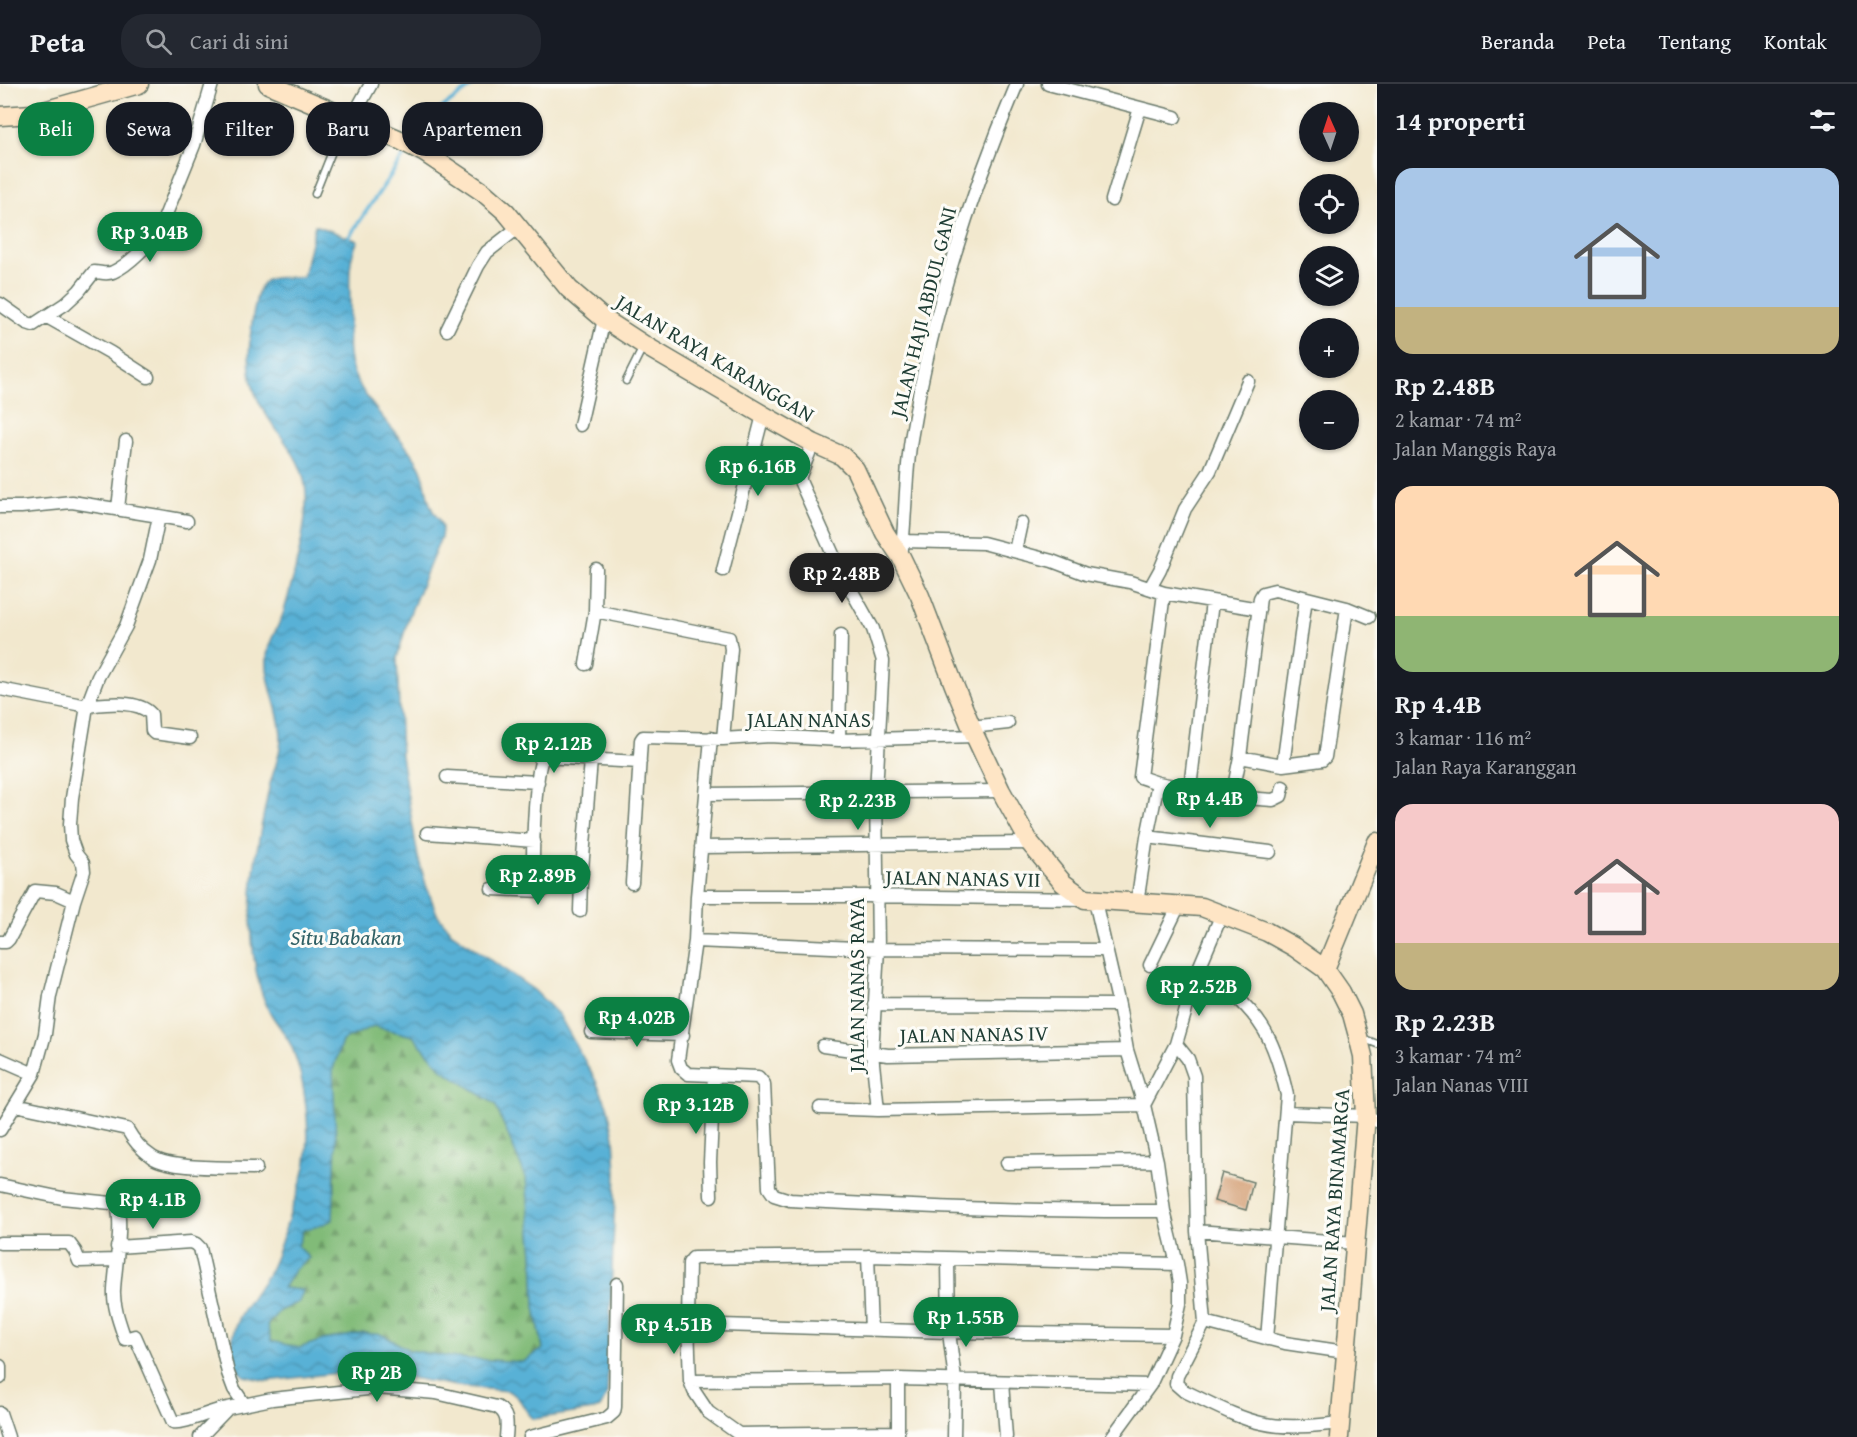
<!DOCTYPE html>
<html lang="id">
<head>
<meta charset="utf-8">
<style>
	:root { --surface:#171b24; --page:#242831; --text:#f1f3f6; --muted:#9ea1a6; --line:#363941; --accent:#0b8043 }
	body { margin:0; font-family:"Gentium Book Plus",serif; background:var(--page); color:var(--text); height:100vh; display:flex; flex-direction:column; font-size:22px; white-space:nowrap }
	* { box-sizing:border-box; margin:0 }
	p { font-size:20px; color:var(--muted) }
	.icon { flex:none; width:33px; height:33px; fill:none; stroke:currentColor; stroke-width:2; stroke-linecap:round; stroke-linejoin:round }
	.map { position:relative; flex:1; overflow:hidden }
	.details { display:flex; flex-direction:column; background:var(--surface); width:480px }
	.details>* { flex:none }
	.top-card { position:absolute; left:18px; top:18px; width:570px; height:54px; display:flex; gap:12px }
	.needle { width:39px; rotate:357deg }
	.controls { position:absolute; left:1299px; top:18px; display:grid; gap:12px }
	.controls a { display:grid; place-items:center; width:60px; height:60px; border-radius:50%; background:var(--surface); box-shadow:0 2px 4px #0004; font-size:30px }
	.price { position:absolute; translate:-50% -51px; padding:0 14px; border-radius:21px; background:var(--accent); color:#fff; font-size:20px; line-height:39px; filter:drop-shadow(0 2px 3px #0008) }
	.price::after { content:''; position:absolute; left:50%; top:36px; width:18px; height:14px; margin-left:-9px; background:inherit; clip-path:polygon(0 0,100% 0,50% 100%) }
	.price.current { background:#222; color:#fff }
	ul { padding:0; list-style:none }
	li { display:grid; align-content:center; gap:12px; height:318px; padding:0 18px }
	li span { display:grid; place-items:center; height:186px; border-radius:18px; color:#555 }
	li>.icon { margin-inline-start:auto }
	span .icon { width:108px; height:108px; fill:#fffc; stroke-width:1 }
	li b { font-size:26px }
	h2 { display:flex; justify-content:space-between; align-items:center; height:72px; padding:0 18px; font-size:26px }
	.chip { padding:0 21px; border-radius:24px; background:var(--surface); box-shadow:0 2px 4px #0004; font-size:21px; line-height:54px }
	.chip.current { background:var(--accent); color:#fff }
	header { display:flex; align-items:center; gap:36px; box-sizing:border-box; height:84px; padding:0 30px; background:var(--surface); border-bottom:2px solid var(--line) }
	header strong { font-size:28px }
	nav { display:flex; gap:33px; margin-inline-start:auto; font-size:21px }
	.search { width:420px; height:54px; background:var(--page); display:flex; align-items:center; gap:15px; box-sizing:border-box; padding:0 21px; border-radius:24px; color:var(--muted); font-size:22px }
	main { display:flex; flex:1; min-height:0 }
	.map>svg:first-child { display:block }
</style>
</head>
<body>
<header>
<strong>Peta</strong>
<div class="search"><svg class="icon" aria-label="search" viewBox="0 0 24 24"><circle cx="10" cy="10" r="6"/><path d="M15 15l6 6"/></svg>Cari di sini</div>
<nav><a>Beranda</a><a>Peta</a><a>Tentang</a><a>Kontak</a></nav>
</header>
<main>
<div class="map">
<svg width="1377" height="1353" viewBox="0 0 1377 1353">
	<defs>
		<pattern id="forest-firs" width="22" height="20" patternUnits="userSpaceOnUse" patternTransform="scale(1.5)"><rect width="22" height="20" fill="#81bb78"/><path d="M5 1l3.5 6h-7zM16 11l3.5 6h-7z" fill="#699963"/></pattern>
		<pattern id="water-waves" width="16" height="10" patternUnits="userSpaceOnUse" patternTransform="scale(1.5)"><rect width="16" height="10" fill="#59b1d6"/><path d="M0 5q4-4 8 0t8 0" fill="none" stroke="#4991ae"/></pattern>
	</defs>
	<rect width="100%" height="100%" fill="#fdfcf7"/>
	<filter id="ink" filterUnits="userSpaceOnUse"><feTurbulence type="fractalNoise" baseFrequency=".0167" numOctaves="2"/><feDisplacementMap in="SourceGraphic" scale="12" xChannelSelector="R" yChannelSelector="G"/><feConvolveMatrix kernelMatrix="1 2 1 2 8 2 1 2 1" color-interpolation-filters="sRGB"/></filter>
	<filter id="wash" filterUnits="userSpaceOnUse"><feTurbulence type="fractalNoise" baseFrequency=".008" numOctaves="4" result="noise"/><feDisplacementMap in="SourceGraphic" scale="24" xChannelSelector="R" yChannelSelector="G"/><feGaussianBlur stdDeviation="1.35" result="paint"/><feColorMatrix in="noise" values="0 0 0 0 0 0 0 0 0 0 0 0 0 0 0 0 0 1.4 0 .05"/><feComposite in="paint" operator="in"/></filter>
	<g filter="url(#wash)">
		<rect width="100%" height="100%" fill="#f2e8ce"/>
		<path fill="url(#forest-firs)" stroke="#507c56" stroke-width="1.5" d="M373 942 413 952 443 986 495 1020 526 1094 533 1170 535 1223 543 1265 523 1278 456 1274 409 1266 383 1251 364 1249 323 1256 299 1264 271 1258 267 1241 279 1227 299 1217 303 1206 283 1204 295 1185 309 1174 298 1162 303 1146 321 1141 335 1104 333 985 342 957Z"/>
		<path fill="url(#water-waves)" stroke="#3c7785" stroke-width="1.5" fill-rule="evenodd" d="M315 141 358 157C347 177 350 199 350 220 350 242 345 267 353 288 367 322 400 349 419 381 427 395 425 411 432 425 438 438 444 436 441 453L409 532 397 574 401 672 418 773 426 801 437 830 451 848 534 906 559 931 596 997 608 1024 614 1053 616 1088 607 1311 600 1324 593 1326 534 1335C522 1327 524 1314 508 1307L456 1302 378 1288 355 1287 267 1297 244 1292C226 1277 231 1244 243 1226 252 1212 262 1201 270 1186 279 1168 284 1148 290 1130 296 1113 303 1096 306 1078 311 1045 305 997 293 966 288 952 278 942 271 930 258 908 254 880 252 855 248 803 259 751 270 700 274 685 281 670 281 654 281 624 262 597 268 566 271 552 280 541 284 527 293 497 308 439 306 409 304 368 269 346 255 309 246 286 249 256 253 232 260 189 264 194 303 193ZM373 942 413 952 443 986 495 1020 526 1094 533 1170 535 1223 543 1265 523 1278 456 1274 409 1266 383 1251 364 1249 323 1256 299 1264 271 1257 267 1241 279 1227 299 1218 303 1206 283 1204 295 1185 309 1174 298 1162 303 1146 321 1141 333 1136 336 1057 333 985 342 957Z"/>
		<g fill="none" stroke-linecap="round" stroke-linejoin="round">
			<path stroke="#59b1d6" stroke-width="4" d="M413 58 431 32 475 0
				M349 153 407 67"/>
		</g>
		<g id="blocks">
			<path fill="#d0976b" d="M1222 1089 1253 1098 1246 1126 1214 1117Z"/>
		</g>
	</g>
	<g filter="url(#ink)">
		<use href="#blocks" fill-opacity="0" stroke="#69796a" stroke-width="1.5"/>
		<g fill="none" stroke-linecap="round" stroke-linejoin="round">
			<defs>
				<path id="lane" d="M315 110 345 35
					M626 297 643 263
					M1362 954 1377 960"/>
				<path id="street" d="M1048 0 1175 33
					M351 36 371 0
					M1112 116 1140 24
					M0 220 27 239 33 241 65 220 79 207 94 188C100 188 107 191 113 188 129 181 150 159 160 145L194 61 212 0
					M47 233 111 269 148 293
					M447 246 478 182 487 168 519 143
					M580 341 604 235
					M813 359 800 392V397L840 486 873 545 883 577 876 708 878 865 872 970 878 1026
					M0 423H21L72 418 159 432 150 476 126 542 98 593 87 622 0 605
					M118 424 126 357
					M159 432 187 437
					M903 457 983 459 1052 477 1086 490 1130 498 1164 509 1259 525
					M1015 467 1021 439
					M901 473C906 434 905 394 911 355 931 233 969 113 1017 0
					M723 486 763 331
					M1150 504 1160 486 1185 425 1210 387 1248 297
					M1164 509 1140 693 1158 699 1232 713 1273 716 1281 712 1283 703
					M595 527 729 554 731 565 723 655
					M586 580 595 527 596 485
					M971 643 1008 639
					M711 654 697 812 695 857 678 976 681 984 688 990 758 993 764 1000 769 1104 774 1111 790 1116C915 1123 1040 1128 1164 1127
					M839 656 841 551
					M1240 673 1283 681 1322 676 1325 673 1347 524
					M1283 681 1306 514
					M447 693 538 698
					M1190 704 1212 518
					M707 710 1001 707
					M1232 713 1240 673 1260 514 1263 509 1275 506 1347 524 1369 533
					M427 749 534 757
					M1147 753 1270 768
					M701 763 1030 759
					M533 778C533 759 535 687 543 673L640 678
					M632 799 641 656 643 653 723 655 770 652 839 656 975 652
					M492 805 542 807 554 800 581 798
					M697 812H865L1085 815
					M1095 817 1119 921 1127 966 1144 1021 1157 1077 1164 1127 1177 1180 1180 1199V1220L1173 1251 1150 1301 1112 1353
					M1137 819 1147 753 1158 699
					M580 827 581 798 591 676
					M695 857 878 865 1106 866
					M0 858H6L9 855 35 807 56 809 74 817
					M1150 881 1179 821
					M1196 891C1207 897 1223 902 1233 910 1268 940 1277 968 1287 1011L1267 1255
					M874 920 1119 921
					M591 948 683 951
					M1176 960 1188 975 1194 992 1197 1147
					M823 962 888 971 1127 966
					M0 975 34 990
					M15 1021 127 1045C133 1056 142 1066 152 1073 171 1086 232 1083 256 1084
					M820 1024 878 1026 1144 1021 1176 960 1196 891 1222 830
					M1286 1029 1366 1032 1377 1037
					M0 1046 34 990 45 950 50 912 74 817 84 787 83 779 76 770 71 756 70 740 72 714 87 622C105 620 137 615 151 630L152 647 154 649 190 654
					M1007 1079 1157 1077
					M0 1101 62 1114 111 1119 117 1122C123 1140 115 1185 114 1206 113 1222 120 1240 125 1255L135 1252 173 1338C186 1340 212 1326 228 1324
					M711 1112 710 1078 714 991
					M0 1159H69L75 1167 79 1177 117 1176
					M117 1163 191 1158 196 1160 200 1164 228 1289 234 1305 244 1320
					M868 1172 871 1246
					M948 1175 949 1248 955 1296 954 1353
					M1205 1238 1197 1147 1355 1159
					M1205 1238 1177 1292 1176 1300 1184 1307C1209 1318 1234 1333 1261 1339 1285 1345 1315 1342 1339 1339
					M1205 1238 1285 1259 1345 1268
					M688 1240 949 1248 1173 1251
					M0 1282V1294
					M690 1297 898 1295 1150 1301
					M1002 1298 1006 1353
					M0 1329 8 1353
					M739 1350 898 1348
					M200 1353 228 1324 272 1315 377 1304 436 1309 497 1323C509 1330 507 1341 506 1353
					M530 1353 607 1334 614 1328 615 1323 617 1200
					M743 1353 708 1328 694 1307 690 1297 688 1240 689 1179 693 1174 868 1172 1177 1180
					M898 1353V1295"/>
				<path id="secondary" d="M268 0 398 55 425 69 483 108 506 128 569 205 604 235 644 261 763 331 813 359 842 372 855 385 885 449 901 473 920 512 954 601 975 652 1001 707 1030 759 1063 799 1085 815 1202 823 1267 848 1294 863 1325 885 1341 908 1352 930 1358 952 1363 972 1366 1032 1339 1353
					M0 32 33 30 139 0
					M1325 885 1377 758"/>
			</defs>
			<use href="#lane" stroke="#69796a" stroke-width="9"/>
			<use href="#street" stroke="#69796a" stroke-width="15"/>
			<use href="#secondary" stroke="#69796a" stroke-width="21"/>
			<use href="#lane" stroke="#fff" stroke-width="6"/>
			<use href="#street" stroke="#fff" stroke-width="12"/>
			<use href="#secondary" stroke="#fee5c5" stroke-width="18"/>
		</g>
	</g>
	<g text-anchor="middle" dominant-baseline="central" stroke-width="6" stroke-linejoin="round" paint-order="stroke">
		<g font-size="21" fill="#1f3d34" stroke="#fdfcf7">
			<text transform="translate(923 228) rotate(-76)">JALAN HAJI ABDUL GANI</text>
			<text transform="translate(715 274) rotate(31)">JALAN RAYA KARANGGAN</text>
			<text x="809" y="635">JALAN NANAS</text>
			<text transform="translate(963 794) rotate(1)">JALAN NANAS VII</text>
			<text transform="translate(856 901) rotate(-90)">JALAN NANAS RAYA</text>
			<text transform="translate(974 950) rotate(-1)">JALAN NANAS IV</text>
			<text transform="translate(1334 1116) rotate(-86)">JALAN RAYA BINAMARGA</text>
		</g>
		<g font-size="22" font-style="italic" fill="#306065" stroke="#fdfcf7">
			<text x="346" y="853">Situ Babakan</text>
		</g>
	</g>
</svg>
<div class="controls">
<a><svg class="needle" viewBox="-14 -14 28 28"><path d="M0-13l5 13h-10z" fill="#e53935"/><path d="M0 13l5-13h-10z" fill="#9ea1a6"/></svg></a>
<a><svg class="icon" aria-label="locate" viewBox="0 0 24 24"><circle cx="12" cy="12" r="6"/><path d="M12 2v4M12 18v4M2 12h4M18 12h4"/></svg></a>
<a><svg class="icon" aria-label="layers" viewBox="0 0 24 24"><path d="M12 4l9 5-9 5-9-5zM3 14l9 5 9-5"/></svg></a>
<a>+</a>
<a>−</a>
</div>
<b class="price" style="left:150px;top:179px">Rp 3.04B</b>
<b class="price" style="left:758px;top:413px">Rp 6.16B</b>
<b class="price current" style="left:842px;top:520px">Rp 2.48B</b>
<b class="price" style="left:554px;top:690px">Rp 2.12B</b>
<b class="price" style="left:1210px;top:745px">Rp 4.4B</b>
<b class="price" style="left:858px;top:747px">Rp 2.23B</b>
<b class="price" style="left:538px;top:822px">Rp 2.89B</b>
<b class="price" style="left:1199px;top:933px">Rp 2.52B</b>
<b class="price" style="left:637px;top:964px">Rp 4.02B</b>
<b class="price" style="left:696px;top:1051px">Rp 3.12B</b>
<b class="price" style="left:153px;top:1146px">Rp 4.1B</b>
<b class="price" style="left:966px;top:1264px">Rp 1.55B</b>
<b class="price" style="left:674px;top:1271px">Rp 4.51B</b>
<b class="price" style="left:377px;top:1319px">Rp 2B</b>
<div class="top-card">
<a class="chip current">Beli</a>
<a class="chip">Sewa</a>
<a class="chip">Filter</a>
<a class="chip">Baru</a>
<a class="chip">Apartemen</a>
</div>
</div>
<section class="details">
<h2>14 properti<svg class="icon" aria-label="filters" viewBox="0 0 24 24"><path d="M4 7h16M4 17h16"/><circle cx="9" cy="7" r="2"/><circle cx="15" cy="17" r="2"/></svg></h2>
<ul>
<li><span style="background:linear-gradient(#a9c7e8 75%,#c2b280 0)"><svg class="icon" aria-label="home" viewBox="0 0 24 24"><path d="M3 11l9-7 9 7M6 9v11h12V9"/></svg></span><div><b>Rp 2.48B</b><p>2 kamar · 74 m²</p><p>Jalan Manggis Raya</p></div></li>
<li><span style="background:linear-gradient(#ffd9b3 70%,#8fb573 0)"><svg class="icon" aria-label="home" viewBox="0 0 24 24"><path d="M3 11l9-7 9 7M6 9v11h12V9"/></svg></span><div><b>Rp 4.4B</b><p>3 kamar · 116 m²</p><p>Jalan Raya Karanggan</p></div></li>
<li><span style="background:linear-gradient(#f6c9c9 75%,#c2b280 0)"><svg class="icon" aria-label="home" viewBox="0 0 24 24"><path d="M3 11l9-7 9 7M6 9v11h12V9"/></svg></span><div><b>Rp 2.23B</b><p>3 kamar · 74 m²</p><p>Jalan Nanas VIII</p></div></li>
</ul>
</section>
</main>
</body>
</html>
